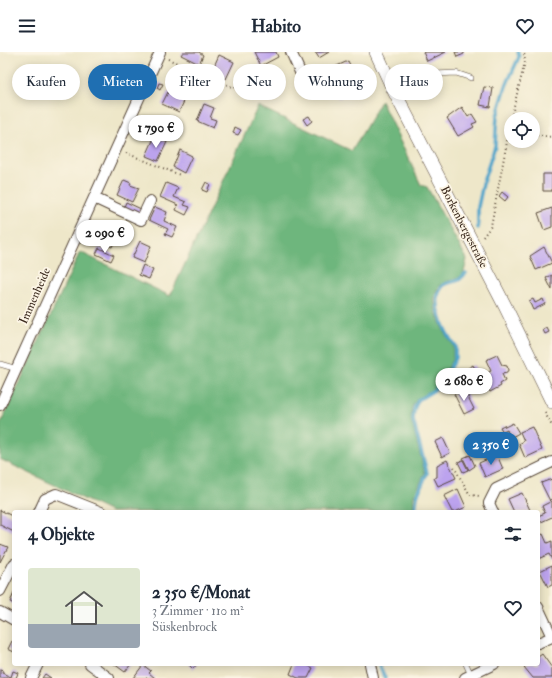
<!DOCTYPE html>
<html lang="de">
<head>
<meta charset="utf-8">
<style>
	:root { --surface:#fff; --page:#f2f2f3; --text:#1f2937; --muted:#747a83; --line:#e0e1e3; --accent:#1f6fb2 }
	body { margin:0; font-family:"IM FELL Double Pica",serif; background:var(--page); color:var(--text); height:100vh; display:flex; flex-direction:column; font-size:15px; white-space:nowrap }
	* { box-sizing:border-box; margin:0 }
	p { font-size:13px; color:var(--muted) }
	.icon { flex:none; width:22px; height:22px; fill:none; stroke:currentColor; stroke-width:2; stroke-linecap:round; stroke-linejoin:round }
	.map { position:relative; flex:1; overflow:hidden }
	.side { position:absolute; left:12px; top:458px; width:528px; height:156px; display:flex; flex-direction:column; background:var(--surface); border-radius:4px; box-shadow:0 2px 10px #0003 }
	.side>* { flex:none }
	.guide { position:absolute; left:12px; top:12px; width:528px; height:36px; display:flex; gap:8px }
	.controls { position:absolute; left:504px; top:60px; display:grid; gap:8px }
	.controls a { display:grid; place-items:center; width:36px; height:36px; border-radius:50%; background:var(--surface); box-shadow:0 2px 10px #0003; font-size:20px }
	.price { position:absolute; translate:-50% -34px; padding:0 9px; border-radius:14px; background:#fff; color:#222; font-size:13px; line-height:26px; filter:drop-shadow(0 1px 2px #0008) }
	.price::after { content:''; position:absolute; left:50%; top:24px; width:12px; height:9px; margin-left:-6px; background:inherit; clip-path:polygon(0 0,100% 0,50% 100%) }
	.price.selected { background:var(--accent); color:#fff }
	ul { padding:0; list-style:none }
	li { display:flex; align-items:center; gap:12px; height:100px; padding:0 16px }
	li+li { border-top:1px solid var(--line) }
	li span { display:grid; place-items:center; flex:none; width:112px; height:80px; border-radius:4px; color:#555 }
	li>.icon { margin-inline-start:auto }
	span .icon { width:48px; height:48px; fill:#fffc; stroke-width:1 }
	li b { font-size:17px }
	h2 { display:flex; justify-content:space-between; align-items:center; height:48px; padding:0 16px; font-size:17px }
	.pill { padding:0 14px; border-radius:18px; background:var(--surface); box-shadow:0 2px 10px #0003; font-size:14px; line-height:36px }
	.pill.selected { background:var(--accent); color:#fff }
	header { display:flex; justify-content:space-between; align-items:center; height:52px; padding:0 16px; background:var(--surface); font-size:18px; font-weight:800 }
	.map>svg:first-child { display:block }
</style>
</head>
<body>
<header><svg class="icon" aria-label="menu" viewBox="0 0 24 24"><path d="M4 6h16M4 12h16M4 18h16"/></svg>Habito<svg class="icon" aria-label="heart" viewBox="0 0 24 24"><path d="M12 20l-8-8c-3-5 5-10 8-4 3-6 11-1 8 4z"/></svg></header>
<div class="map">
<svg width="552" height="626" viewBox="0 0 552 626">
	<rect width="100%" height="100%" fill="#fcf5e5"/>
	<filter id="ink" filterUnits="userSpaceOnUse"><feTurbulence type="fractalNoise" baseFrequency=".025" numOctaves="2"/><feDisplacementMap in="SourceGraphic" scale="8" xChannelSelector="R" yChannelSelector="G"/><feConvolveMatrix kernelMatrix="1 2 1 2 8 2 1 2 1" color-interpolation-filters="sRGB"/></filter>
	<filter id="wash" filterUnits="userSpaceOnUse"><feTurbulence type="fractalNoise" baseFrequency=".012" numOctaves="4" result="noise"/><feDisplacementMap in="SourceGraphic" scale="16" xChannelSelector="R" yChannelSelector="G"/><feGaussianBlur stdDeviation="0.9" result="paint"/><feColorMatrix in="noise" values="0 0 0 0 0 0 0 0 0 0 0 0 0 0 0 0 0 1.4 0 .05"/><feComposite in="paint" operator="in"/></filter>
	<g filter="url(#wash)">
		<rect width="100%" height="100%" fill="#eee7c9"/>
		<path fill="#6eb67d" stroke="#54704e" d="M381 49 421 133 427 135 467 207C466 211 465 218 463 222 458 229 447 227 441 233 425 246 444 282 453 294V306L444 323 434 336 417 347 412 355 411 368 425 421 414 444 413 460H111L0 407V373L80 200 170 244 258 54 352 99Z"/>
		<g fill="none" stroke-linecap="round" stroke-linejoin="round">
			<path stroke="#4fa5cb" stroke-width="3.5" d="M478 176V155L484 127 495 94 497 64 506 34 519 5 518 0
				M415 460 417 444 427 421 413 368 414 357 418 348 434 338 445 325 455 306V294C446 282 428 247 444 233 448 230 455 230 459 228 461 226 464 223 466 221
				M379 612 385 626"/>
		</g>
		<g id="blocks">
			<path fill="#bca3ee" d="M183 0H199L203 3 199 12 181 3Z
				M254 0H276L278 5 261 14Z
				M315 0H329L319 6Z
				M423 0H446L427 9Z
				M455 0H464V2L457 5Z
				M219 3 234 10 226 27 211 21Z
				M348 9 353 19 343 24 344 27H342L345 35 349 34 352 40 339 46 336 40 329 44 319 22Z
				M159 31 163 32 160 38 157 36Z
				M484 35 493 36 490 55 480 53Z
				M168 40 179 44 181 40 187 43 179 60 162 52Z
				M204 52 214 56 210 66 216 68 213 76 197 69Z
				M462 55 468 65 472 62 477 70 472 72 474 75 458 84 447 66Z
				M309 64 312 69 307 73 303 67Z
				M235 75 241 78 238 83 233 81Z
				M155 84 167 90 158 109 146 104Z
				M180 98 192 104 184 121 173 115Z
				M543 122H552V139H543Z
				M124 128 131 131 130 133 139 136 132 150 117 143Z
				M206 130 210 132 207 140 202 138Z
				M166 131 178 136 174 145 186 150 184 153 190 155 186 163 176 158 178 153 160 145Z
				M502 140 508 145 505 149 499 144Z
				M126 150 141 157 139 162 124 155Z
				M155 155 167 160 164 169 177 175 172 185 165 182 168 177 149 168Z
				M552 156V175L544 178 538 161Z
				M103 173 111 177 112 176 119 179 112 195 96 188Z
				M140 189 151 194 144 211 132 206Z
				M544 195 552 211 536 218 530 204Z
				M99 196 114 203 111 209 96 202Z
				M143 213 153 218 149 227 139 223Z
				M552 223V238L546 226Z
				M533 247 535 251 543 247 545 252 533 258 529 249Z
				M547 276 549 280 545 282 543 278Z
				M497 303 502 313 507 314 508 318 507 321 502 322 505 329 500 332 501 334 490 340 481 324 491 319 486 308Z
				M473 313 480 326 473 329 467 317Z
				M464 337 474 357 464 362 454 342Z
				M513 371 519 381 510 386 507 378 503 380 500 375 504 373 505 375Z
				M532 375 542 398 525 406 519 392 524 389 520 380Z
				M443 386 450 401 442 405 435 390Z
				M470 403 475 414 469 418 463 406Z
				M497 403 503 417 485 425 479 411Z
				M447 408 456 426 438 434 434 426 437 425V413Z
				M463 408 468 418 463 420 458 410Z
				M552 427V447L550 449 541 431Z
				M458 437 466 455 455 460H452L444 444Z
				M522 441 530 458 525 460H514L508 447Z
				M552 449V465L539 471 538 464 545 461 542 454Z
				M0 458 14 465V480L0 473Z
				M543 482 547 491 552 489V508L549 502 538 507V484Z
				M0 492 8 495 0 510Z
				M552 513V533L548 535 540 519Z
				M14 541V552L10 550Z
				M12 589 14 590V600L8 597Z
				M542 602 552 616V626H533L524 615 528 612H538V605Z
				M114 612H131L125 620Z
				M188 612H197L193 617Z
				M294 612H305L313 616 308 626H298L290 622Z
				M143 613 151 619 149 621 155 626H133Z
				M0 618 3 619 2 621 11 625 13 619 18 621 16 626H0Z
				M45 622 51 626H42Z"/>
		</g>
	</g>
	<g filter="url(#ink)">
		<use href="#blocks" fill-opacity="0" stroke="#564638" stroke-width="1"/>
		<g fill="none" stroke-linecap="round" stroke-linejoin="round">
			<defs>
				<path id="service" d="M395 39 435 22 456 21 471 26
					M0 312 17 317
					M466 612 471 623"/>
				<path id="minor" d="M291 0 300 20
					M94 146 141 168 150 149
					M0 353 160 0
					M39 460 45 447 56 442 101 460
					M493 460 489 451 496 437 552 410
					M0 539 14 512
					M538 555 552 585
					M0 560 14 568
					M538 591 552 585
					M90 612 109 626
					M370 612 373 626
					M31 626 38 612
					M465 626 494 612"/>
				<path id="tertiary" d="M376 0 394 39 505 254 552 350"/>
			</defs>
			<use href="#service" stroke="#564638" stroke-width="6"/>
			<use href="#minor" stroke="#564638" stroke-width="12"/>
			<use href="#tertiary" stroke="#564638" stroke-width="14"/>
			<path stroke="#564638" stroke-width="2" stroke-dasharray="1 3" stroke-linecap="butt" d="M168 7 239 38
				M209 45 216 28
				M533 83 552 85
				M126 101 180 123
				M483 185 491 174 513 58 525 10 524 0
				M545 361 552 374
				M454 415 470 443 480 444"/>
			<use href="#service" stroke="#fff" stroke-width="5"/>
			<use href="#minor" stroke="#fff" stroke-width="10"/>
			<use href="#tertiary" stroke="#fff" stroke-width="13"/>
		</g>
	</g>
	<g text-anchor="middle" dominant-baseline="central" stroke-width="3.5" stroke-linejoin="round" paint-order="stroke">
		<g font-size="12" fill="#3b2a1e" stroke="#fcf5e5">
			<text transform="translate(464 175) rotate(63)">Borkenbergestraße</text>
			<text transform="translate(35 244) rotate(-66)">Immenheide</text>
		</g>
	</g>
</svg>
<div class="controls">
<a><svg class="icon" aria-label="locate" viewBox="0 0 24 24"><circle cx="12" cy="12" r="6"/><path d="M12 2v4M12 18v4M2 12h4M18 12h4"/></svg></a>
</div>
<b class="price" style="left:156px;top:97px">1 790 €</b>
<b class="price" style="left:105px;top:202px">2 090 €</b>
<b class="price" style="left:464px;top:350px">2 680 €</b>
<b class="price selected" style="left:491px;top:414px">2 350 €</b>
<div class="guide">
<a class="pill">Kaufen</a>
<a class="pill selected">Mieten</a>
<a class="pill">Filter</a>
<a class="pill">Neu</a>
<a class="pill">Wohnung</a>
<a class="pill">Haus</a>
</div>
<section class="side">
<h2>4 Objekte<svg class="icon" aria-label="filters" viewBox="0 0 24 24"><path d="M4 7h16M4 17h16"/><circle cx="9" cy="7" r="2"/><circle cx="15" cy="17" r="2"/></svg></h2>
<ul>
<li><span style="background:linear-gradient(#dfe7d0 70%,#9aa5b1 0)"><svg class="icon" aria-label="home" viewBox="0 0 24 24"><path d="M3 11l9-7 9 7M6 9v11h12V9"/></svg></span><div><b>2 350 €/Monat</b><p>3 Zimmer · 110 m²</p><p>Süskenbrock</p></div><svg class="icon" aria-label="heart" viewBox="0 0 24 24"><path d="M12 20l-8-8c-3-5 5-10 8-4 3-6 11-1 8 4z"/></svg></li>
</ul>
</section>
</div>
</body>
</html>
